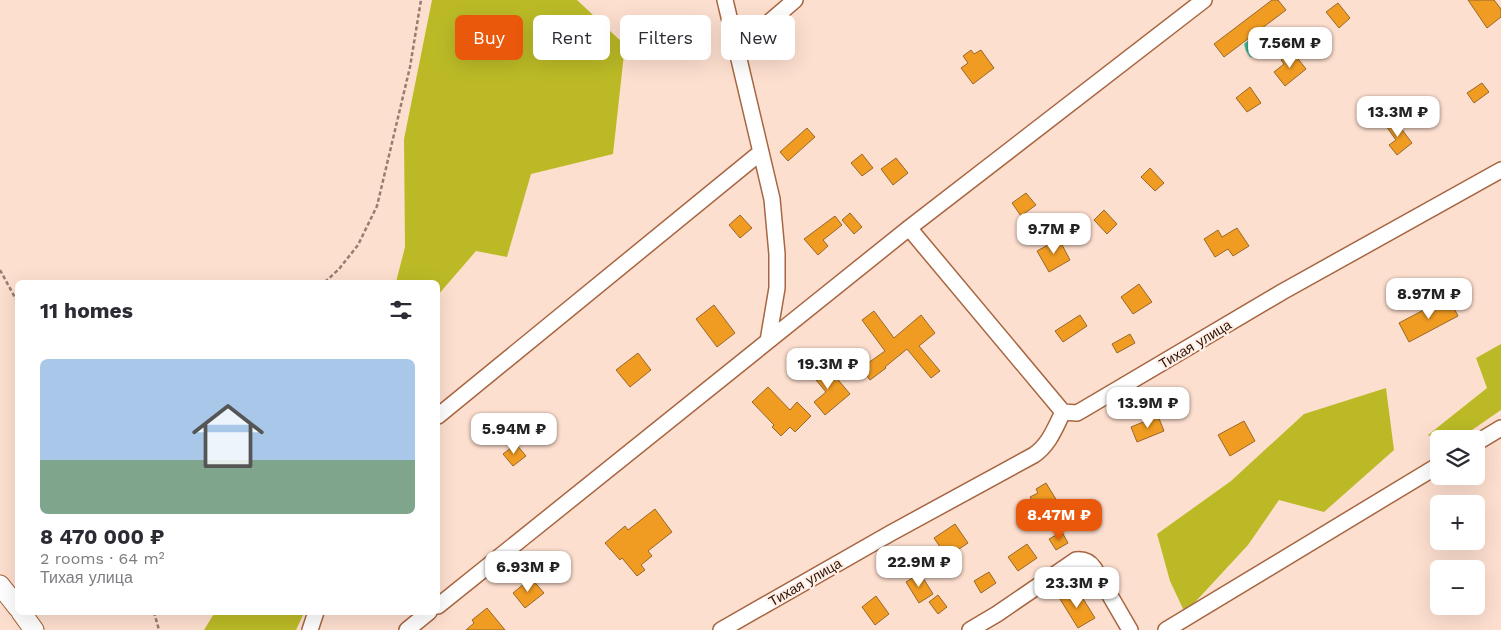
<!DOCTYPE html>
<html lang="en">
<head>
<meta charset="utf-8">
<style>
	:root { --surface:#fff; --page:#f7f7f7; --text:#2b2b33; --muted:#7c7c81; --accent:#ea580c }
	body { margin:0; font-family:"Work Sans",sans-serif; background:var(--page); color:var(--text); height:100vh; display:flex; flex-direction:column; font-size:19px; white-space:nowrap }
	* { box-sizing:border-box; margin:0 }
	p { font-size:16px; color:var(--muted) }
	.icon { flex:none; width:28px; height:28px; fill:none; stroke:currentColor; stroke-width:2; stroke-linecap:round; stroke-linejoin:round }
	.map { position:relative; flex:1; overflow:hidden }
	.side { position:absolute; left:15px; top:280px; width:425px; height:335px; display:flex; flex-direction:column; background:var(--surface); border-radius:8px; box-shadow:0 5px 20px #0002 }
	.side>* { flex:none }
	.guide { position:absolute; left:455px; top:15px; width:475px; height:45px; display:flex; gap:10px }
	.fabs { position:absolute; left:1430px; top:430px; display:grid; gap:10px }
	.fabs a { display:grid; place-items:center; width:55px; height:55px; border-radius:8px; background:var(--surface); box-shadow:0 5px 20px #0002; font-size:25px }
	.price { position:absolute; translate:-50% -42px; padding:0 11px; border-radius:10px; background:#fff; color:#222; font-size:16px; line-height:32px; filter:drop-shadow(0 1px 2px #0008) }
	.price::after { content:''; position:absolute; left:50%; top:30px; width:15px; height:11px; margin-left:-8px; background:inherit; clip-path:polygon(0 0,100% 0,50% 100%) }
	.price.on { background:var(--accent); color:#fff }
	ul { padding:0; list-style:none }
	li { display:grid; align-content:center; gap:10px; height:265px; padding:0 25px }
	li span { display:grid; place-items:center; height:155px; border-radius:8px; color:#555 }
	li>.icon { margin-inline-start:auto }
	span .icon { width:90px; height:90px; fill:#fffc; stroke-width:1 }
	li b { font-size:21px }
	h2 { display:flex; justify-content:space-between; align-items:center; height:60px; padding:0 25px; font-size:21px }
	.chip { padding:0 18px; border-radius:8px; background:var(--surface); box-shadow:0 5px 20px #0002; font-size:18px; line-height:45px }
	.chip.on { background:var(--accent); color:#fff }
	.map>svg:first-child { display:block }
</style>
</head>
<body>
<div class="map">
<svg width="1501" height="630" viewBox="0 0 1501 630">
	<rect width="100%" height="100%" fill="#fddfcf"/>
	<path fill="#bbba26" d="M432 0H577L625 45 613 154 531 174 507 257 476 251 438 295V282H396L405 247 404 139Z
		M1501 344V410L1459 439H1439V443L1428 435 1487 388 1476 358Z
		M1386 388 1394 450 1324 512 1279 500 1248 545 1185 613 1170 581 1157 534 1231 481 1304 414Z
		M215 612H304V613L296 630H204Z"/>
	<path fill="#3cbd97" d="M1257 35C1267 35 1269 41 1268 50L1257 58 1250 57 1246 51 1244 44 1253 37Z"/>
	<path fill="#f09c23" stroke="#98682b" d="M1272 0H1278L1286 10 1224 57 1214 44Z
		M1468 0H1494L1501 9V17L1487 28Z
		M1338 3 1350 18 1339 28 1326 12Z
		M971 50 974 54 981 50 994 68 973 84 961 68 968 63 963 56Z
		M1292 51 1306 69 1285 86 1274 72 1284 64 1281 60Z
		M1482 83 1489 92 1474 103 1467 93Z
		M1250 87 1261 103 1247 112 1236 98Z
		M1394 119 1412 143 1397 155 1389 145 1396 140 1386 126Z
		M807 128 815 137 788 161 780 152Z
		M862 154 873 168 862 176 851 163Z
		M896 158 908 173 893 185 881 169Z
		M1150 168 1164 183 1155 191 1141 177Z
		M1026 193 1036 205 1021 216 1012 203Z
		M1104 210 1117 224 1107 234 1094 220Z
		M850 213 862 227 854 234 842 220Z
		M740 215 752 228 740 238 729 225Z
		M835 216 842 225 823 240 828 246 818 255 804 239Z
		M1237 228 1249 246 1233 256 1228 249 1215 257 1204 239 1218 230 1222 237Z
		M1059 239 1070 260 1049 272 1037 251Z
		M1139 284 1152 302 1133 314 1121 297Z
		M1448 297 1458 316 1409 342 1399 323Z
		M714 305 735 333 717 347 696 319Z
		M874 311 894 338 921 315 935 333 919 346 940 371 931 378 907 349 885 367 886 368 870 380 861 368 885 351 862 320Z
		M1080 315 1087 326 1063 342 1055 331Z
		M1130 334 1135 343 1117 353 1112 344Z
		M638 353 651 370 630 387 616 370Z
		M812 361 828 380 834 375 850 394 825 415 814 402 826 392 805 367Z
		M768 387 790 410 797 402 811 416 795 432 790 427 781 436 772 427 774 425 752 402Z
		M1158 416 1164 431 1137 442 1131 427Z
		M1244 421 1255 441 1230 456 1218 435Z
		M516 444 526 456 513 466 503 454Z
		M1046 483 1057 501 1039 512 1030 497 1038 493 1036 489Z
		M655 509 672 532 648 551 652 556 641 565 645 570 637 576 622 558 620 560 605 543 625 526 628 530Z
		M955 524 968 543 947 557 934 538Z
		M1062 532 1068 543 1056 550 1049 539Z
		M1027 544 1037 558 1018 571 1008 557Z
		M989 572 996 583 981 593 974 581Z
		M920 573 933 594 919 603 906 582Z
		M531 578 544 593 525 608 513 593Z
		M1077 589 1095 618 1078 628 1060 599Z
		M938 595 947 607 938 614 929 602Z
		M876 596 889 614 875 625 862 607Z
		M487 608 505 630H466L474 623 472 620Z"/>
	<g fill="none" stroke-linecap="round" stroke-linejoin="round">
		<defs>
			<path id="minor" d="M725 0 772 199 777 254V288L768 341
				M737 50 795 0
				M909 228 1063 412
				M438 416 761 152
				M1476 443 1501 428
				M438 606 909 228 1204 0
				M310 630 316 612
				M407 630 429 612
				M721 630 891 533 1034 455C1049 445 1055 428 1063 412L1077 413 1084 409 1282 292 1501 170
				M970 630 997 614 1076 560C1084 559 1089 561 1094 568L1130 630
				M1166 630 1439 465"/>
			<path id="tertiary" d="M0 585 18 608
				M21 612 34 630"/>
		</defs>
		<use href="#minor" stroke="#a76641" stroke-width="18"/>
		<use href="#tertiary" stroke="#a76641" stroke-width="21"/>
		<path stroke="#987c6d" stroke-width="2.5" stroke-dasharray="4 2.5" stroke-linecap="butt" d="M0 270 18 303
			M325 282 339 269 358 245 377 206 410 67 421 0
			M154 612 159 630"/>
		<use href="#minor" stroke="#fff" stroke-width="15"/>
		<use href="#tertiary" stroke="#fff" stroke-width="19"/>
	</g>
	<g text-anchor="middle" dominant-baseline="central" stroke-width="4.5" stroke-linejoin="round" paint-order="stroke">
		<g font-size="14" fill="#2b1103" stroke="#ffefe7">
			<text transform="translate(1195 344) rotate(-31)">Тихая улица</text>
			<text transform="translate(805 582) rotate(-30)">Тихая улица</text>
		</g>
	</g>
</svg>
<div class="fabs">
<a><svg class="icon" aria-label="layers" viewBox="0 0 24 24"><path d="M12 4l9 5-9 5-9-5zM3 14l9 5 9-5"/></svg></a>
<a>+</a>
<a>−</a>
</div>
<b class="price" style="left:1290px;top:69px">7.56M ₽</b>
<b class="price" style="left:1398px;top:138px">13.3M ₽</b>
<b class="price" style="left:1054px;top:255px">9.7M ₽</b>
<b class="price" style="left:1429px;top:320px">8.97M ₽</b>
<b class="price" style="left:828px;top:390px">19.3M ₽</b>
<b class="price" style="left:1148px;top:429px">13.9M ₽</b>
<b class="price" style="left:514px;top:455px">5.94M ₽</b>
<b class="price on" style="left:1059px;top:541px">8.47M ₽</b>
<b class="price" style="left:919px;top:588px">22.9M ₽</b>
<b class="price" style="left:528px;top:593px">6.93M ₽</b>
<b class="price" style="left:1077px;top:609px">23.3M ₽</b>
<div class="guide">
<a class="chip on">Buy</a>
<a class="chip">Rent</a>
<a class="chip">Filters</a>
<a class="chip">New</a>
</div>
<section class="side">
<h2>11 homes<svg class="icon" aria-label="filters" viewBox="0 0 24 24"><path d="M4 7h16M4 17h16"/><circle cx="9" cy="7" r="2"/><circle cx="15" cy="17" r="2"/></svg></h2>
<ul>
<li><span style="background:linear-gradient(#a9c7e8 65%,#7fa58c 0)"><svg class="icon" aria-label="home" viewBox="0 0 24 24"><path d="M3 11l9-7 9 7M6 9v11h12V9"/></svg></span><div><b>8 470 000 ₽</b><p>2 rooms · 64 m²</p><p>Тихая улица</p></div></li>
</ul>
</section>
</div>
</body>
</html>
